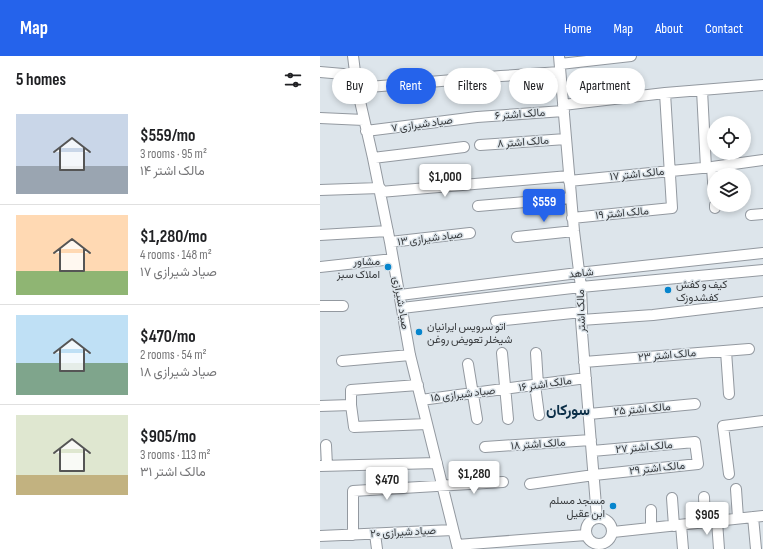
<!DOCTYPE html>
<html lang="en">
<head>
<meta charset="utf-8">
<style>
	:root { --surface:#fff; --page:#f2f2f2; --text:#202124; --muted:#757577; --line:#e0e0e0; --accent:#2563eb }
	body { margin:0; font-family:"Sofia Sans Condensed",Vazirmatn,sans-serif; background:var(--page); color:var(--text); height:100vh; display:flex; flex-direction:column; font-size:15px; white-space:nowrap }
	* { box-sizing:border-box; margin:0 }
	p { font-size:13px; color:var(--muted) }
	.icon { flex:none; width:22px; height:22px; fill:none; stroke:currentColor; stroke-width:2; stroke-linecap:round; stroke-linejoin:round }
	.map { position:relative; flex:1; overflow:hidden }
	.details { display:flex; flex-direction:column; background:var(--surface); width:320px }
	.details>* { flex:none }
	.banner { position:absolute; left:12px; top:12px; width:371px; height:36px; display:flex; gap:8px }
	.tools { position:absolute; left:387px; top:60px; display:grid; gap:8px }
	.tools a { display:grid; place-items:center; width:44px; height:44px; border-radius:50%; background:var(--surface); box-shadow:0 2px 6px #0003; font-size:20px }
	.price { position:absolute; translate:-50% -34px; padding:0 9px; border-radius:4px; background:#fff; color:#222; font-size:13px; line-height:26px; filter:drop-shadow(0 1px 2px #0008) }
	.price::after { content:''; position:absolute; left:50%; top:24px; width:12px; height:9px; margin-left:-6px; background:inherit; clip-path:polygon(0 0,100% 0,50% 100%) }
	.price.current { background:var(--accent); color:#fff }
	ul { padding:0; list-style:none }
	li { display:flex; align-items:center; gap:12px; height:100px; padding:0 16px }
	li+li { border-top:1px solid var(--line) }
	li span { display:grid; place-items:center; flex:none; width:112px; height:80px; border-radius:0px; color:#555 }
	li>.icon { margin-inline-start:auto }
	span .icon { width:48px; height:48px; fill:#fffc; stroke-width:1 }
	li b { font-size:17px }
	h2 { display:flex; justify-content:space-between; align-items:center; height:48px; padding:0 16px; font-size:17px }
	.tag { padding:0 14px; border-radius:18px; background:var(--surface); box-shadow:0 2px 6px #0003; font-size:14px; line-height:36px }
	.tag.current { background:var(--accent); color:#fff }
	header { display:flex; align-items:center; gap:24px; box-sizing:border-box; height:56px; padding:0 20px; background:var(--accent); color:#fff }
	header strong { font-size:19px }
	nav { display:flex; gap:22px; margin-inline-start:auto; font-size:14px }
	main { display:flex; flex:1; min-height:0 }
	.map>svg:first-child { display:block }
</style>
</head>
<body>
<header>
<strong>Map</strong>
<nav><a>Home</a><a>Map</a><a>About</a><a>Contact</a></nav>
</header>
<main>
<section class="details">
<h2>5 homes<svg class="icon" aria-label="filters" viewBox="0 0 24 24"><path d="M4 7h16M4 17h16"/><circle cx="9" cy="7" r="2"/><circle cx="15" cy="17" r="2"/></svg></h2>
<ul>
<li><span style="background:linear-gradient(#c9d6e8 65%,#9aa5b1 0)"><svg class="icon" aria-label="home" viewBox="0 0 24 24"><path d="M3 11l9-7 9 7M6 9v11h12V9"/></svg></span><div><b>$559/mo</b><p>3 rooms · 95 m²</p><p>مالک اشتر ۱۴</p></div></li>
<li><span style="background:linear-gradient(#ffd9b3 70%,#8fb573 0)"><svg class="icon" aria-label="home" viewBox="0 0 24 24"><path d="M3 11l9-7 9 7M6 9v11h12V9"/></svg></span><div><b>$1,280/mo</b><p>4 rooms · 148 m²</p><p>صیاد شیرازی ۱۷</p></div></li>
<li><span style="background:linear-gradient(#bfe0f5 60%,#7fa58c 0)"><svg class="icon" aria-label="home" viewBox="0 0 24 24"><path d="M3 11l9-7 9 7M6 9v11h12V9"/></svg></span><div><b>$470/mo</b><p>2 rooms · 54 m²</p><p>صیاد شیرازی ۱۸</p></div></li>
<li><span style="background:linear-gradient(#dfe7d0 75%,#c2b280 0)"><svg class="icon" aria-label="home" viewBox="0 0 24 24"><path d="M3 11l9-7 9 7M6 9v11h12V9"/></svg></span><div><b>$905/mo</b><p>3 rooms · 113 m²</p><p>مالک اشتر ۳۱</p></div></li>
</ul>
</section>
<div class="map">
<svg width="443" height="493" viewBox="0 0 443 493">
	<rect width="100%" height="100%" fill="#dde5eb"/>
	<g fill="none" stroke-linecap="round" stroke-linejoin="round">
		<defs>
			<path id="minor" d="M33 0 37 32 53 102 70 186 90 299 138 493
				M239 0 254 175 261 231 262 256 261 264 277 462
				M240 8 311 0
				M0 16 35 19
				M37 32 181 20 240 16
				M382 34 386 112
				M243 49 345 37 443 29
				M0 62 44 64
				M46 75 157 61 244 55
				M160 89 246 83
				M53 102 144 91
				M392 111 394 140
				M249 125 392 111 443 104
				M0 134 60 132
				M60 136 249 120
				M395 149V152
				M158 150 251 142
				M431 159 443 158
				M252 162 352 152 345 37
				M0 179 68 175
				M197 181 254 175
				M70 186 150 177
				M0 211 73 203
				M80 239 258 217 443 197
				M0 250H23
				M82 252 261 231 443 214
				M261 264 333 259 443 246
				M176 265 262 256
				M406 295 409 338
				M182 297 188 363
				M216 297 218 329
				M22 305 90 299
				M264 306 429 293
				M148 308 157 363
				M98 329 31 334V349L34 371 107 368
				M215 329 219 359
				M101 344 266 322
				M0 350 31 349
				M269 358 375 348
				M6 389 7 410
				M165 391 271 384
				M0 410 117 407
				M409 418 403 370 443 365
				M210 428 274 419 378 408 375 386 272 395
				M416 433 418 462
				M384 441 385 466
				M352 442 354 470
				M331 454V472
				M433 461 436 493
				M266 475a13 13 0 1 1 26 0a13 13 0 1 1-26 0Z
				M397 465 399 493
				M361 469 363 493
				M293 476 443 460
				M55 478 57 493
				M33 479V435L183 426
				M0 480 133 474
				M137 489 266 479"/>
		</defs>
		<use href="#minor" stroke="#9399a0" stroke-width="12"/>
		<use href="#minor" stroke="#fff" stroke-width="10"/>
	</g>
	<g fill="#0685cd" stroke="#dde5eb" stroke-width="1.5">
		<circle cx="68" cy="211" r="4"/>
		<circle cx="348" cy="234" r="4"/>
		<circle cx="99" cy="276" r="4"/>
		<circle cx="293" cy="450" r="4"/>
	</g>
	<g text-anchor="middle" dominant-baseline="central" stroke-width="3" stroke-linejoin="round" paint-order="stroke">
		<g font-size="11" fill="#393c3f" stroke="#dde5eb">
			<text transform="translate(200 58) rotate(-4)">مالک اشتر ۶</text>
			<text transform="translate(102 68) rotate(-8)">صیاد شیرازی ۷</text>
			<text transform="translate(203 86) rotate(-4)">مالک اشتر ۸</text>
			<text transform="translate(317 118) rotate(-6)">مالک اشتر ۱۷</text>
			<text transform="translate(302 157) rotate(-5)">مالک اشتر ۱۹</text>
			<text transform="translate(110 182) rotate(-7)">صیاد شیرازی ۱۳</text>
			<text transform="translate(261 217) rotate(-6)">شاهد</text>
			<text transform="translate(81 247) rotate(80)">صیاد شیرازی</text>
			<text transform="translate(261 255) rotate(-92)">مالک اشتر</text>
			<text transform="translate(347 299) rotate(-5)">مالک اشتر ۲۳</text>
			<text transform="translate(225 328) rotate(-8)">مالک اشتر ۱۶</text>
			<text transform="translate(143 338) rotate(-7)">صیاد شیرازی ۱۵</text>
			<text transform="translate(322 353) rotate(-5)">مالک اشتر ۲۵</text>
			<text transform="translate(218 388) rotate(-4)">مالک اشتر ۱۸</text>
			<text transform="translate(324 391) rotate(-5)">مالک اشتر ۲۷</text>
			<text transform="translate(337 412) rotate(-6)">مالک اشتر ۲۹</text>
			<text transform="translate(83 476) rotate(-3)">صیاد شیرازی ۲۰</text>
		</g>
		<g font-size="11" fill="#393c3f" stroke="#dde5eb" text-anchor="end">
			<text x="60" y="205">مشاور<tspan x="60" dy="13">املاک سبز</tspan></text>
			<text x="356" y="228" text-anchor="start">کیف و کفش<tspan x="356" dy="13">کفشدوزک</tspan></text>
			<text x="107" y="270" text-anchor="start">اتو سرویس ایرانیان<tspan x="107" dy="13">شیخلر تعویض روغن</tspan></text>
			<text x="285" y="444">مسجد مسلم<tspan x="285" dy="13">ابن عقیل</tspan></text>
		</g>
		<g font-size="15" font-weight="bold" fill="#0c2f48" stroke="#dde5eb">
			<text x="248" y="354">سورکان</text>
		</g>
	</g>
</svg>
<div class="tools">
<a><svg class="icon" aria-label="locate" viewBox="0 0 24 24"><circle cx="12" cy="12" r="6"/><path d="M12 2v4M12 18v4M2 12h4M18 12h4"/></svg></a>
<a><svg class="icon" aria-label="layers" viewBox="0 0 24 24"><path d="M12 4l9 5-9 5-9-5zM3 14l9 5 9-5"/></svg></a>
</div>
<b class="price" style="left:125px;top:142px">$1,000</b>
<b class="price current" style="left:224px;top:167px">$559</b>
<b class="price" style="left:154px;top:439px">$1,280</b>
<b class="price" style="left:67px;top:445px">$470</b>
<b class="price" style="left:387px;top:480px">$905</b>
<div class="banner">
<a class="tag">Buy</a>
<a class="tag current">Rent</a>
<a class="tag">Filters</a>
<a class="tag">New</a>
<a class="tag">Apartment</a>
</div>
</div>
</main>
</body>
</html>
